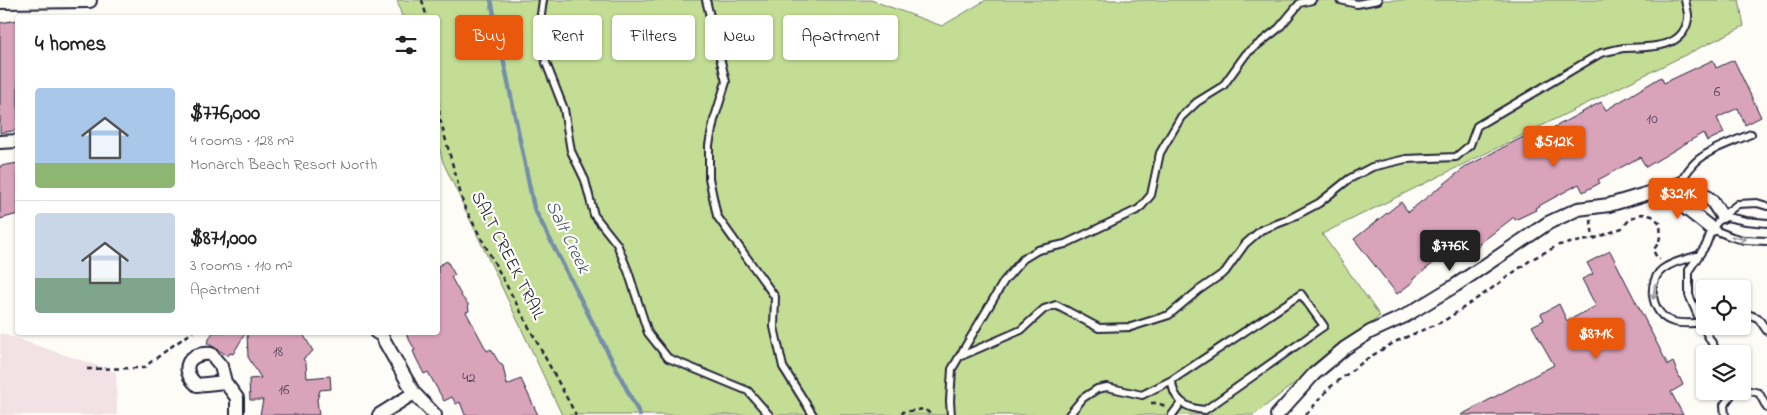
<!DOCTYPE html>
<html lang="en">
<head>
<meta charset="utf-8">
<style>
	:root { --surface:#fff; --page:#f6f6f6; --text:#222; --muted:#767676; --line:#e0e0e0; --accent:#ea580c }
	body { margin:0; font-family:"Indie Flower",sans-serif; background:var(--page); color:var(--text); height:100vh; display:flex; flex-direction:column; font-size:19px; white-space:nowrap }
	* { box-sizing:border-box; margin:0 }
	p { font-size:16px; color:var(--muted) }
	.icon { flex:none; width:28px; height:28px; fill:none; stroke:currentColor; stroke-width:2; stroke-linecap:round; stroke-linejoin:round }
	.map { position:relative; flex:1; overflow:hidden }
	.details { position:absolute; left:15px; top:15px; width:425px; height:320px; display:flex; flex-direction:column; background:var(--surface); border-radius:5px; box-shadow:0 1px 4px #0004 }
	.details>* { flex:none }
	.hud { position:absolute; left:455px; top:15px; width:475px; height:45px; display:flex; gap:10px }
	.tools { position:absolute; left:1696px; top:280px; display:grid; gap:10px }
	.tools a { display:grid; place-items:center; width:55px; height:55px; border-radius:5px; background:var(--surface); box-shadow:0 1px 4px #0004; font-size:25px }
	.price { position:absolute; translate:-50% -42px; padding:0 11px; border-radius:5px; background:var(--accent); color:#fff; font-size:16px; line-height:32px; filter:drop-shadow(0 1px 2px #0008) }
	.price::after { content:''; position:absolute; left:50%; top:30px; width:15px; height:11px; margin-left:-8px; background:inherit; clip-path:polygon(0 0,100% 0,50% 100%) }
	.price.on { background:#222; color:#fff }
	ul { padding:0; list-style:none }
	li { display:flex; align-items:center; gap:15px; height:125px; padding:0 20px }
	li+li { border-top:1px solid var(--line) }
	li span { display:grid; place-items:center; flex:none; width:140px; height:100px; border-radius:5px; color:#555 }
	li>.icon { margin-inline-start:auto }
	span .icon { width:60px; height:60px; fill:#fffc; stroke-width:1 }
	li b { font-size:21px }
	h2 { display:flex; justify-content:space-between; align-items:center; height:60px; padding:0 20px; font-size:21px }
	.chip { padding:0 18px; border-radius:5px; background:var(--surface); box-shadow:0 1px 4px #0004; font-size:18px; line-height:45px }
	.chip.on { background:var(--accent); color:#fff }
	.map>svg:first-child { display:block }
</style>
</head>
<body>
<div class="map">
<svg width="1767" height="415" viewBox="0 0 1767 415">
	<rect width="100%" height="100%" fill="#fdfcf7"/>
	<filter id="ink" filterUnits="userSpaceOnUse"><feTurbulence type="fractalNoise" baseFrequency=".02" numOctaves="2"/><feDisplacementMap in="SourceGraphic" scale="10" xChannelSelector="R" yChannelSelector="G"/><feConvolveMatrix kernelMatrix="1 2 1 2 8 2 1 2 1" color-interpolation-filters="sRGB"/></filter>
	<g filter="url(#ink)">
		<path fill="#f2e1e5" d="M0 333 116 372 117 415H0Z"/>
		<path fill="#c3dd94" stroke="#728068" d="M397 0H871L942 26 986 0H1739L1744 26 1322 234 1380 316 1254 415H562L443 162 438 143V18L402 17Z"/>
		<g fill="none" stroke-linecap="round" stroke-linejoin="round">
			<path stroke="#748fab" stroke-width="4.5" d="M491 0 534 208 640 415"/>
		</g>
		<path fill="#d9a3ba" stroke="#22223b" d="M18 20V130L0 133V23Z
			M1713 60 1716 68 1734 60 1761 117 1745 125 1738 108 1717 118 1724 133 1707 141 1703 133 1646 167 1640 157 1598 180 1600 183 1583 192 1579 184 1535 208 1536 210 1515 220 1514 217 1479 244 1480 245 1462 260 1453 248 1413 279 1414 281 1397 294 1354 239 1401 202 1408 212 1467 166 1535 131 1538 136 1601 102 1606 110 1661 77 1664 83Z
			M18 163V214L0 219V166Z
			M1610 251 1668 365 1673 362 1683 385 1671 392 1683 415H1461L1554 365 1532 326 1544 320 1541 314 1559 304 1567 321 1596 306 1582 279 1593 274 1587 263Z
			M447 261 455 275 451 277 462 297 468 304 469 311 466 312 487 351 491 349 498 361 503 366 507 385 521 379 538 415H465L460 402 456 404 452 397 444 401 428 372 424 374 416 358 413 351 415 350 405 332H438V266Z
			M213 332H246L233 354 230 353 228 356 207 343Z
			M247 332H302L313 351 303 359 306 363 307 378 330 376 331 389 320 390 317 400 319 415H260L263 400H250L249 379 261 378 248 357Z"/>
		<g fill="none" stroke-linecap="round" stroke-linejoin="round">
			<defs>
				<path id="lane" d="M543 0 540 22 546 63 564 109 571 151 585 180 594 215 617 244 628 271 648 333 668 358 748 391 769 415
					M706 0 726 82 714 120 709 145V178L717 216 775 297 774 327 783 367 813 415
					M1340 0 1357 4 1378 0
					M1673 198C1692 153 1709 152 1751 134
					M1722 216 1746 221 1767 223
					M1712 229 1732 237 1744 240 1767 241
					M1699 255C1688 259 1675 261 1666 267 1645 278 1650 316 1674 322 1681 324 1693 323 1701 323L1705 321
					M1301 294 1324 326 1205 410C1186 409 1172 399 1172 380Z
					M1742 312 1758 318 1767 331
					M1718 354 1701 323 1689 295V270L1706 245 1712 229 1722 216 1738 204 1757 203 1767 206
					M959 357 1021 330 1044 309 1056 305 1099 328 1131 327 1169 315 1199 290 1225 272 1245 244 1261 230 1287 220 1319 203 1349 179 1372 167 1406 159 1456 157 1470 145 1477 126 1601 53C1608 52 1616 49 1624 48 1647 47 1683 50 1688 19 1689 14 1686 6 1685 0
					M1742 389 1759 393 1767 408
					M951 415 950 401 952 369 1004 281 1023 259 1038 250 1065 244 1139 209 1151 195 1160 153 1181 117 1197 102 1223 86 1246 54 1279 28 1300 3 1312 0
					M1069 415 1083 398 1097 389 1107 387 1142 395 1172 380
					M1172 415 1181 403
					M1725 415 1724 405 1734 391"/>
				<path id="street" d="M0 2 90 1
					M0 142 18 141
					M1657 191 1670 196 1712 229
					M376 332 381 335 414 393 435 415
					M225 382 197 385C179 369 188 352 211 354L221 366 225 382 237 398V415
					M379 415 414 393
					M1277 415 1314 374 1345 348 1370 332 1405 316 1456 285 1548 223 1578 209 1609 205 1679 184 1700 191 1712 201 1722 216"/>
			</defs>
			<use href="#lane" stroke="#22223b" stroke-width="10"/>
			<use href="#street" stroke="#22223b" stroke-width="16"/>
			<path stroke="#22223b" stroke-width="2.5" stroke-dasharray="5 4" stroke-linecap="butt" d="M422 0 427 18
				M438 101 440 119 464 206 576 415
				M1591 220 1593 239
				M87 369 143 368 175 344 193 332
				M1151 403H1158L1167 407
				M901 415 903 412 924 409 932 415
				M1306 415 1329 388 1368 358 1397 341 1444 321 1491 289 1532 259 1559 245 1593 239 1622 228 1631 218 1642 214 1652 216 1660 223C1661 234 1661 242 1653 250L1657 258 1660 259"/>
			<use href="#lane" stroke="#fdfcf7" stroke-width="6"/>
			<use href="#street" stroke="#fdfcf7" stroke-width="12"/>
		</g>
		<defs><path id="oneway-shaft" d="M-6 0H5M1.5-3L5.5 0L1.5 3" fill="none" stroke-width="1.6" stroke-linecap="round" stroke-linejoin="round" transform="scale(1.25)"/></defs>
		<g stroke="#9a9aa2">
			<use href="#oneway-shaft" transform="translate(1739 238) rotate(11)"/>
			<use href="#oneway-shaft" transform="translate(1654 292) rotate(96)"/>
		</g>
	</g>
	<g text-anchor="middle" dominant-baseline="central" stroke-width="4.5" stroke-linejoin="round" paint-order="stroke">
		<g font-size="15" fill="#50425b">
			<text x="1717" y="92">6</text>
			<text x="1652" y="119">10</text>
			<text x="278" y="352">18</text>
			<text x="469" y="378">42</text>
			<text x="284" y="390">16</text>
		</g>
		<g font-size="18" fill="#22223b" stroke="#fdfcf7">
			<text transform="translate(507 256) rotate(63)">SALT CREEK TRAIL</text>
		</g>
		<g font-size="19" font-style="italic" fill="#4b5873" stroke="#fdfcf7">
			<text transform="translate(567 237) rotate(64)">Salt Creek</text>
		</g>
	</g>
</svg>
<div class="tools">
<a><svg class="icon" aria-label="locate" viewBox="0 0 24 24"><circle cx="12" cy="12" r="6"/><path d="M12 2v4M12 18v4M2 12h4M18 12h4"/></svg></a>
<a><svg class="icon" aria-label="layers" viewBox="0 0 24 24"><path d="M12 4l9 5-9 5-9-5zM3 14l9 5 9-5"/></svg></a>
</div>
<b class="price" style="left:1554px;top:168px">$512K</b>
<b class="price" style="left:1678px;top:220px">$321K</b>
<b class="price on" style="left:1450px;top:272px">$776K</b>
<b class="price" style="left:1596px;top:360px">$871K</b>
<div class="hud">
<a class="chip on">Buy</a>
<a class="chip">Rent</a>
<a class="chip">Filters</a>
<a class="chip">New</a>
<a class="chip">Apartment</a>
</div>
<section class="details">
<h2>4 homes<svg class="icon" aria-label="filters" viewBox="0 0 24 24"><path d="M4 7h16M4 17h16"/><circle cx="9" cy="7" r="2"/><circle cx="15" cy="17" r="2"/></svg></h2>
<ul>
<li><span style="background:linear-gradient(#a9c7e8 75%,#8fb573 0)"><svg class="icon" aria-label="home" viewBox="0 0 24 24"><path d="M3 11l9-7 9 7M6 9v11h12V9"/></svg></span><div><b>$776,000</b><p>4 rooms · 128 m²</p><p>Monarch Beach Resort North</p></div></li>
<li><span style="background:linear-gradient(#c9d6e8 65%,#7fa58c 0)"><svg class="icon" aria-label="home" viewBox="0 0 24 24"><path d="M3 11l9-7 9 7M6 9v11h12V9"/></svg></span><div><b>$871,000</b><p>3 rooms · 110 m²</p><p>Apartment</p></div></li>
</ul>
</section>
</div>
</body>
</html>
